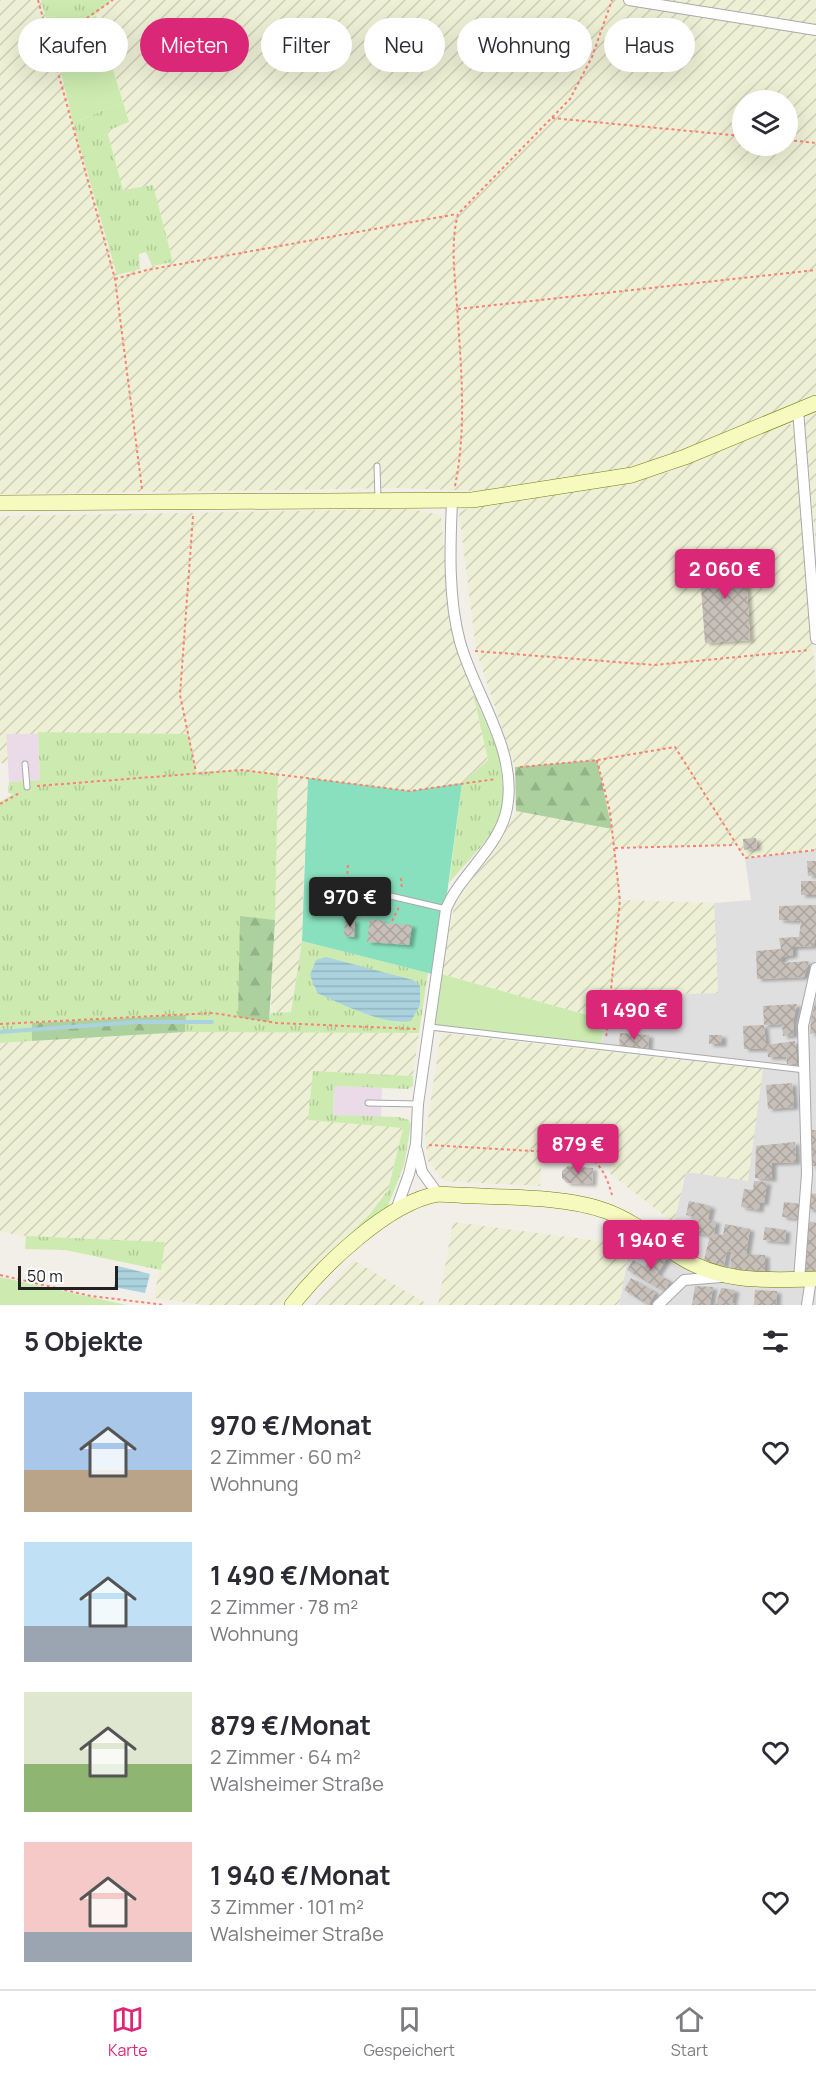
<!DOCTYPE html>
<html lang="de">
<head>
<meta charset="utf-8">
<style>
	:root { --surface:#fff; --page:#f2f2f3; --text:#2b2b33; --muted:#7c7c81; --line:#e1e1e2; --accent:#db2777 }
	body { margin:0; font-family:Manrope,sans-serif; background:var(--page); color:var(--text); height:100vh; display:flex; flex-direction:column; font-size:22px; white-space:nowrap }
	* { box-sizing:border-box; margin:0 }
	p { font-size:20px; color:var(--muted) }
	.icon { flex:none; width:33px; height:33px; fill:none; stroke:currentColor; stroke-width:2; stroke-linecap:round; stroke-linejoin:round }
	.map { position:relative; height:1305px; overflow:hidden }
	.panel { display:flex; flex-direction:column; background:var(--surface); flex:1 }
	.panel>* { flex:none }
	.hud { position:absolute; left:18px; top:18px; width:780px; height:54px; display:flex; gap:12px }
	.controls { position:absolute; left:732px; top:90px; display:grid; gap:12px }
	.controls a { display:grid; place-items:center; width:66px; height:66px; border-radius:50%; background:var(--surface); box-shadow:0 6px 24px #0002; font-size:30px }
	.scale { position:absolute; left:18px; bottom:15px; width:100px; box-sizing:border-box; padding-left:6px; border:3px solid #222; border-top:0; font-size:16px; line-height:21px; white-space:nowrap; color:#222; -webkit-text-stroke:4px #fff; paint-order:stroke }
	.price { position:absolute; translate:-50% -51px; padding:0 14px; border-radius:6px; background:var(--accent); color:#fff; font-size:20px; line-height:39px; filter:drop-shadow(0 2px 3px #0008) }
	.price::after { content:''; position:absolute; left:50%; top:36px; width:18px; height:14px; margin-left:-9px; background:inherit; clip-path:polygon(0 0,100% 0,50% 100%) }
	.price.current { background:#222; color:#fff }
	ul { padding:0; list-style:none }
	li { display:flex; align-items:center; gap:18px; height:150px; padding:0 24px }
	li span { display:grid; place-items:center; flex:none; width:168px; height:120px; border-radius:0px; color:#555 }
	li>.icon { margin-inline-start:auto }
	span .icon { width:72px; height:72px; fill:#fffc; stroke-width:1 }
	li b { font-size:26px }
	h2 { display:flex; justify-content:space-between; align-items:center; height:72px; padding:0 24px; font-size:26px }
	.pill { padding:0 21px; border-radius:27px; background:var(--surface); box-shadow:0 6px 24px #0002; font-size:21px; line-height:54px }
	.pill.current { background:var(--accent); color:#fff }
	.tab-bar { display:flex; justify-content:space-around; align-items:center; height:84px; border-top:2px solid var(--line); background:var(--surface); font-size:16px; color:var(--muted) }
	.tab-bar a { display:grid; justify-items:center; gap:3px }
	.tab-bar .current { color:var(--accent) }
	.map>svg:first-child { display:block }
</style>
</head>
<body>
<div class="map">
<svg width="816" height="1305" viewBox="0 0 816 1305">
	<defs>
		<pattern id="farmland-furrows" width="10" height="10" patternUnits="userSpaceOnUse" patternTransform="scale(1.5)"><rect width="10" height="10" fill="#eef0d5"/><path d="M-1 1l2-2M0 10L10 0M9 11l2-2" fill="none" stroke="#ccceb7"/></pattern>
		<pattern id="grass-tufts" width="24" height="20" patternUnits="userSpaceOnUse" patternTransform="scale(1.5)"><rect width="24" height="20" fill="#cdebb0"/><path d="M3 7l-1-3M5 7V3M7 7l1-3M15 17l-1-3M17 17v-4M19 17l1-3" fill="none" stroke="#b0c997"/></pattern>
		<pattern id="forest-firs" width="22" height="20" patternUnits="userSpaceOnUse" patternTransform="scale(1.5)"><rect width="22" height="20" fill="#add19e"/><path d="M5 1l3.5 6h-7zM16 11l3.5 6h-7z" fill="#95b388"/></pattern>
		<pattern id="water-rules" width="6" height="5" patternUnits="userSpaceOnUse" patternTransform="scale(1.5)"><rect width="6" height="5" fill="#aad3df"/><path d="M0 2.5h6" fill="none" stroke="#92b5bf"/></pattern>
		<pattern id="building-cross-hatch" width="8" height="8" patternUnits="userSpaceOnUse" patternTransform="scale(1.5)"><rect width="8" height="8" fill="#c7bfb8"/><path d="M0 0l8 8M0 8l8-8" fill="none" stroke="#aba49e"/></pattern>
		<filter id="shadow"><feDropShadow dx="4.5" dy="2.5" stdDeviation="1.5" flood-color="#0004"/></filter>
	</defs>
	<rect width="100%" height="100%" fill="#f2efe9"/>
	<path fill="#e0dfdf" d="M816 850V1305H619L630 1245 674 1223 686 1172 763 1069 601 1050 608 995 718 993 714 903 751 900 745 858Z"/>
	<path fill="#ebdbe8" d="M38 732 40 780 9 782 6 734Z
		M334 1086 382 1088 381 1117 333 1115Z"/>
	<path fill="url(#farmland-furrows)" fill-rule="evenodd" d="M0 0H41L118 275 173 261 152 185 123 191 107 131 129 122 97 13 112 0H816V394L708 441 633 467 479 491 401 488 0 494ZM742 100H788V146H742Z
		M816 410V546L804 426 807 414Z
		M787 421 795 429 816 685V850L745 858 735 845 615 848 620 900 714 903 718 993 609 995 605 1020 441 974 455 902 504 834 516 811 612 829 597 760 515 767 476 650 459 512 474 506 629 482 669 472Z
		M411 509 441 515 449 606 456 646 473 693 488 760 462 783 410 791 365 787 304 861 302 941 291 1012 271 1013 278 774 242 770 196 772 188 734H6L8 763H0V516Z
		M205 1031 419 1033 413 1076 313 1071 309 1120 403 1127 388 1190 370 1214 279 1305H206L154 1298 164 1242 26 1236 0 1232V1043Z
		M441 1033 763 1069 748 1181 686 1172 674 1223 608 1172 611 1152 543 1143 540 1186 444 1181 428 1161 425 1138Z
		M453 1222 630 1245 619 1305H438Z
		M353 1260 429 1305H315Z"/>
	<path fill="url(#grass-tufts)" fill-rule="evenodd" d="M41 0H112L97 13 52 41Z
		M123 102 129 122 107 131 123 190 153 185 173 262 152 266 146 252 139 254 140 269 117 275 73 123Z
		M473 693C489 732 519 784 496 826 484 846 464 865 449 883L462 783 488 760Z
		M38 732 188 734 196 772 242 770 278 774 275 920 240 917 268 1021 271 1013 291 1012 302 941 428 973 419 1033 185 1032 186 1015 32 1023V1041L0 1043V802L13 794 8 793 9 782 40 780ZM313 986 401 1023 361 1012 317 993Z
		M313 1071 413 1076V1086L408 1089 334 1086 333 1115 399 1117 409 1120 411 1125 404 1165 388 1206 349 1235 370 1214 388 1190 403 1128 308 1120Z
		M26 1236 165 1242 161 1270 65 1250 25 1249Z"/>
	<path fill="url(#forest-firs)" d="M597 760 612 829 516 811 515 767Z
		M240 916 275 920 269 1022 238 1017Z
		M186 1015 185 1032 32 1041V1023Z"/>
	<path fill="#cdebb0" d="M96 15 123 102 73 123 54 42Z
		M441 974 605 1020 601 1046 432 1025Z
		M0 1277 127 1305H0Z"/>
	<path fill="#88e0be" d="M308 778 410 791 462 783 436 975 302 941Z"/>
	<path fill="url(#water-rules)" d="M326 957 413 980 420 986V1005L411 1021C384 1026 342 1004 317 993L310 975 316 960Z
		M118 1266 150 1274 145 1293 114 1287Z"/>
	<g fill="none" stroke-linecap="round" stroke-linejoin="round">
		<path stroke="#aad3df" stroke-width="4" d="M0 1032 138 1022H212"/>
	</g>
	<path fill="url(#building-cross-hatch)" filter="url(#shadow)" d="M745 557 750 640 705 643 699 560Z
		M756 838 757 848 744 850 743 839Z
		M807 861H816V875L808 876Z
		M801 881H816V895H801Z
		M816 905V937L813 946 793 947V955L782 957V963L809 961 804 977 757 979 756 951 781 949 779 938 799 937 801 921 779 920V906Z
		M370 919 384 921V923L412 925 409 945 367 942Z
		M345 920H355L354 937 344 936Z
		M816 999V1033L810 1034 811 1018Z
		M797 1004 793 1022 794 1035 783 1036 782 1024 764 1025 763 1006Z
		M764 1025 766 1045 795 1041 797 1063 787 1064 786 1057H768L767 1049H744L743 1026Z
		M620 1033 649 1035 648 1049 619 1047Z
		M709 1035H722V1044H709Z
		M792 1083 794 1107 768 1109 766 1085Z
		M812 1130H816V1166H811Z
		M795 1142 796 1162 772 1163V1179L755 1178 756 1146Z
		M568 1166 593 1168 592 1184 567 1183 562 1178V1171Z
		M754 1181 767 1182 764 1203 760 1202 759 1210 741 1207 744 1189 753 1190Z
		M810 1193 816 1194V1210L808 1209Z
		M689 1201 711 1206 708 1220 716 1221 714 1234 723 1235 725 1224 750 1229 746 1254 765 1255V1272L730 1269 732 1252 727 1251 724 1266 704 1260 710 1236 692 1232 695 1217 686 1215Z
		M784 1202 801 1204 800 1219 782 1217Z
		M808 1221 816 1223V1271H803Z
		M765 1227 786 1230 785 1242 763 1240Z
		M655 1251 667 1258 657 1274 670 1281 664 1292 627 1270 633 1260 645 1267Z
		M631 1278 656 1292 648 1305 624 1290Z
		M695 1286 713 1287 710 1305H692Z
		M721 1288 735 1290 732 1303 738 1305H716Z
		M755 1290 777 1291 776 1305H754Z"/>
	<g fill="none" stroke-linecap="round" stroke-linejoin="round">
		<defs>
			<path id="lane" d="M377 466 378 499
				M25 764 27 787
				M382 894 446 909
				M430 1027 805 1070
				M368 1103 418 1104"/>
			<path id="street" d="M629 0 816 30
				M798 410 816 639
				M417 1150 422 1172 438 1194
				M396 1210 409 1174 416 1144 418 1104 446 909C461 873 500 847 507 808 518 750 475 696 460 642 448 598 450 546 452 501
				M799 1280 807 1174 803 1026 816 968
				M658 1305 684 1280 721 1277
				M807 1305 811 1279"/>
			<path id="secondary" d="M0 503 472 500 632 475 685 457 816 403
				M292 1305C323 1266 388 1202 438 1194 488 1198 560 1194 606 1211 634 1221 655 1240 679 1256 722 1284 767 1280 816 1279"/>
		</defs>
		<use href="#lane" stroke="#a9a9a9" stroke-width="7"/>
		<use href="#street" stroke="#a9a9a9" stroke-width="12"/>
		<use href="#secondary" stroke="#707d05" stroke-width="16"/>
		<path stroke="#fa8072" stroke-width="2" stroke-dasharray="3 3" stroke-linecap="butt" d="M38 0 115 279 142 489
			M52 42 113 0
			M552 118 742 136
			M788 140 816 143
			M115 279 147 270 457 214
			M458 309 816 270
			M455 486C467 428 461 365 457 306 455 275 450 245 458 214L570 99 592 57 612 0
			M193 516 180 695 196 772
			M475 651 654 665 810 650
			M597 760 610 812 620 900 606 1039
			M520 767 597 760 675 747 745 858 816 850
			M37 786 242 770 410 791 496 779
			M0 804 21 792
			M615 848 735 845
			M348 865 347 878 375 887
			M401 878 402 890
			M392 921 399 907
			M0 1024 213 1013 277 1023 416 1029
			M429 1145 584 1154C601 1163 607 1177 612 1195
			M0 1275 91 1296 165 1305"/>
		<use href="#lane" stroke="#fff" stroke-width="5"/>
		<use href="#street" stroke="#fff" stroke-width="10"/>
		<use href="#secondary" stroke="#f7fabf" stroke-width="15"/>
	</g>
</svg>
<div class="controls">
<a><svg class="icon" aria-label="layers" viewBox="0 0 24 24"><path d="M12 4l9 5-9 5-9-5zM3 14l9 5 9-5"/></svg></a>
</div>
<div class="scale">50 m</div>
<b class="price" style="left:725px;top:600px">2 060 €</b>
<b class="price current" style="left:350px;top:928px">970 €</b>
<b class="price" style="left:634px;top:1041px">1 490 €</b>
<b class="price" style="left:578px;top:1175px">879 €</b>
<b class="price" style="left:651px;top:1271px">1 940 €</b>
<div class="hud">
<a class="pill">Kaufen</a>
<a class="pill current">Mieten</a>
<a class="pill">Filter</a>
<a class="pill">Neu</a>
<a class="pill">Wohnung</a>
<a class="pill">Haus</a>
</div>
</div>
<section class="panel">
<h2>5 Objekte<svg class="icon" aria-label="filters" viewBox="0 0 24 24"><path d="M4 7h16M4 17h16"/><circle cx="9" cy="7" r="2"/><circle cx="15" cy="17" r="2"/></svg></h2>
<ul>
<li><span style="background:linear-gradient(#a9c7e8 65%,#b9a48a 0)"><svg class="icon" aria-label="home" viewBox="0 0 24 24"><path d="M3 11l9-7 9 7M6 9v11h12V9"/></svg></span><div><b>970 €/Monat</b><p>2 Zimmer · 60 m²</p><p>Wohnung</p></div><svg class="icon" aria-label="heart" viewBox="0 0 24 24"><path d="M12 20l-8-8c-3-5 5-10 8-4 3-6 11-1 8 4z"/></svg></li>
<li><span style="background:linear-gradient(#bfe0f5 70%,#9aa5b1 0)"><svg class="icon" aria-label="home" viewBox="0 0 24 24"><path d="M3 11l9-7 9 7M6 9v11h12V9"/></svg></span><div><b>1 490 €/Monat</b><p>2 Zimmer · 78 m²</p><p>Wohnung</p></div><svg class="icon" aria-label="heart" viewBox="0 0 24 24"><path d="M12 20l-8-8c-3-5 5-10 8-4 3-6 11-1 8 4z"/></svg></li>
<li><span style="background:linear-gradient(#dfe7d0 60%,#8fb573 0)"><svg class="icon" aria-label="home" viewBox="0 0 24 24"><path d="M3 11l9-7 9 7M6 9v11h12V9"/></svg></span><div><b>879 €/Monat</b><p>2 Zimmer · 64 m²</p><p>Walsheimer Straße</p></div><svg class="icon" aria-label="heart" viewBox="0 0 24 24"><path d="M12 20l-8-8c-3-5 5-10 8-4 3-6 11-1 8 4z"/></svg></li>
<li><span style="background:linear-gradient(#f6c9c9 75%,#9aa5b1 0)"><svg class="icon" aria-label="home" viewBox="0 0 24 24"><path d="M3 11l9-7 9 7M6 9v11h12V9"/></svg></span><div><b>1 940 €/Monat</b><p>3 Zimmer · 101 m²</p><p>Walsheimer Straße</p></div><svg class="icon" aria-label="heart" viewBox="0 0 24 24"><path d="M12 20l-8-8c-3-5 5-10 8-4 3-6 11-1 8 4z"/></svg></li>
</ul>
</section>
<nav class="tab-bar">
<a class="current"><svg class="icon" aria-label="map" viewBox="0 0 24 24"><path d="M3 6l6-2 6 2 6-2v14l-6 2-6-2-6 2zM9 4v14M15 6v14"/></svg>Karte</a>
<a><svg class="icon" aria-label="saved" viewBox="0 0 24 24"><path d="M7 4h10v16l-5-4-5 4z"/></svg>Gespeichert</a>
<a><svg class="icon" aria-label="home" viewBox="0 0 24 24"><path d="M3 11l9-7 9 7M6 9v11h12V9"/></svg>Start</a>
</nav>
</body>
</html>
